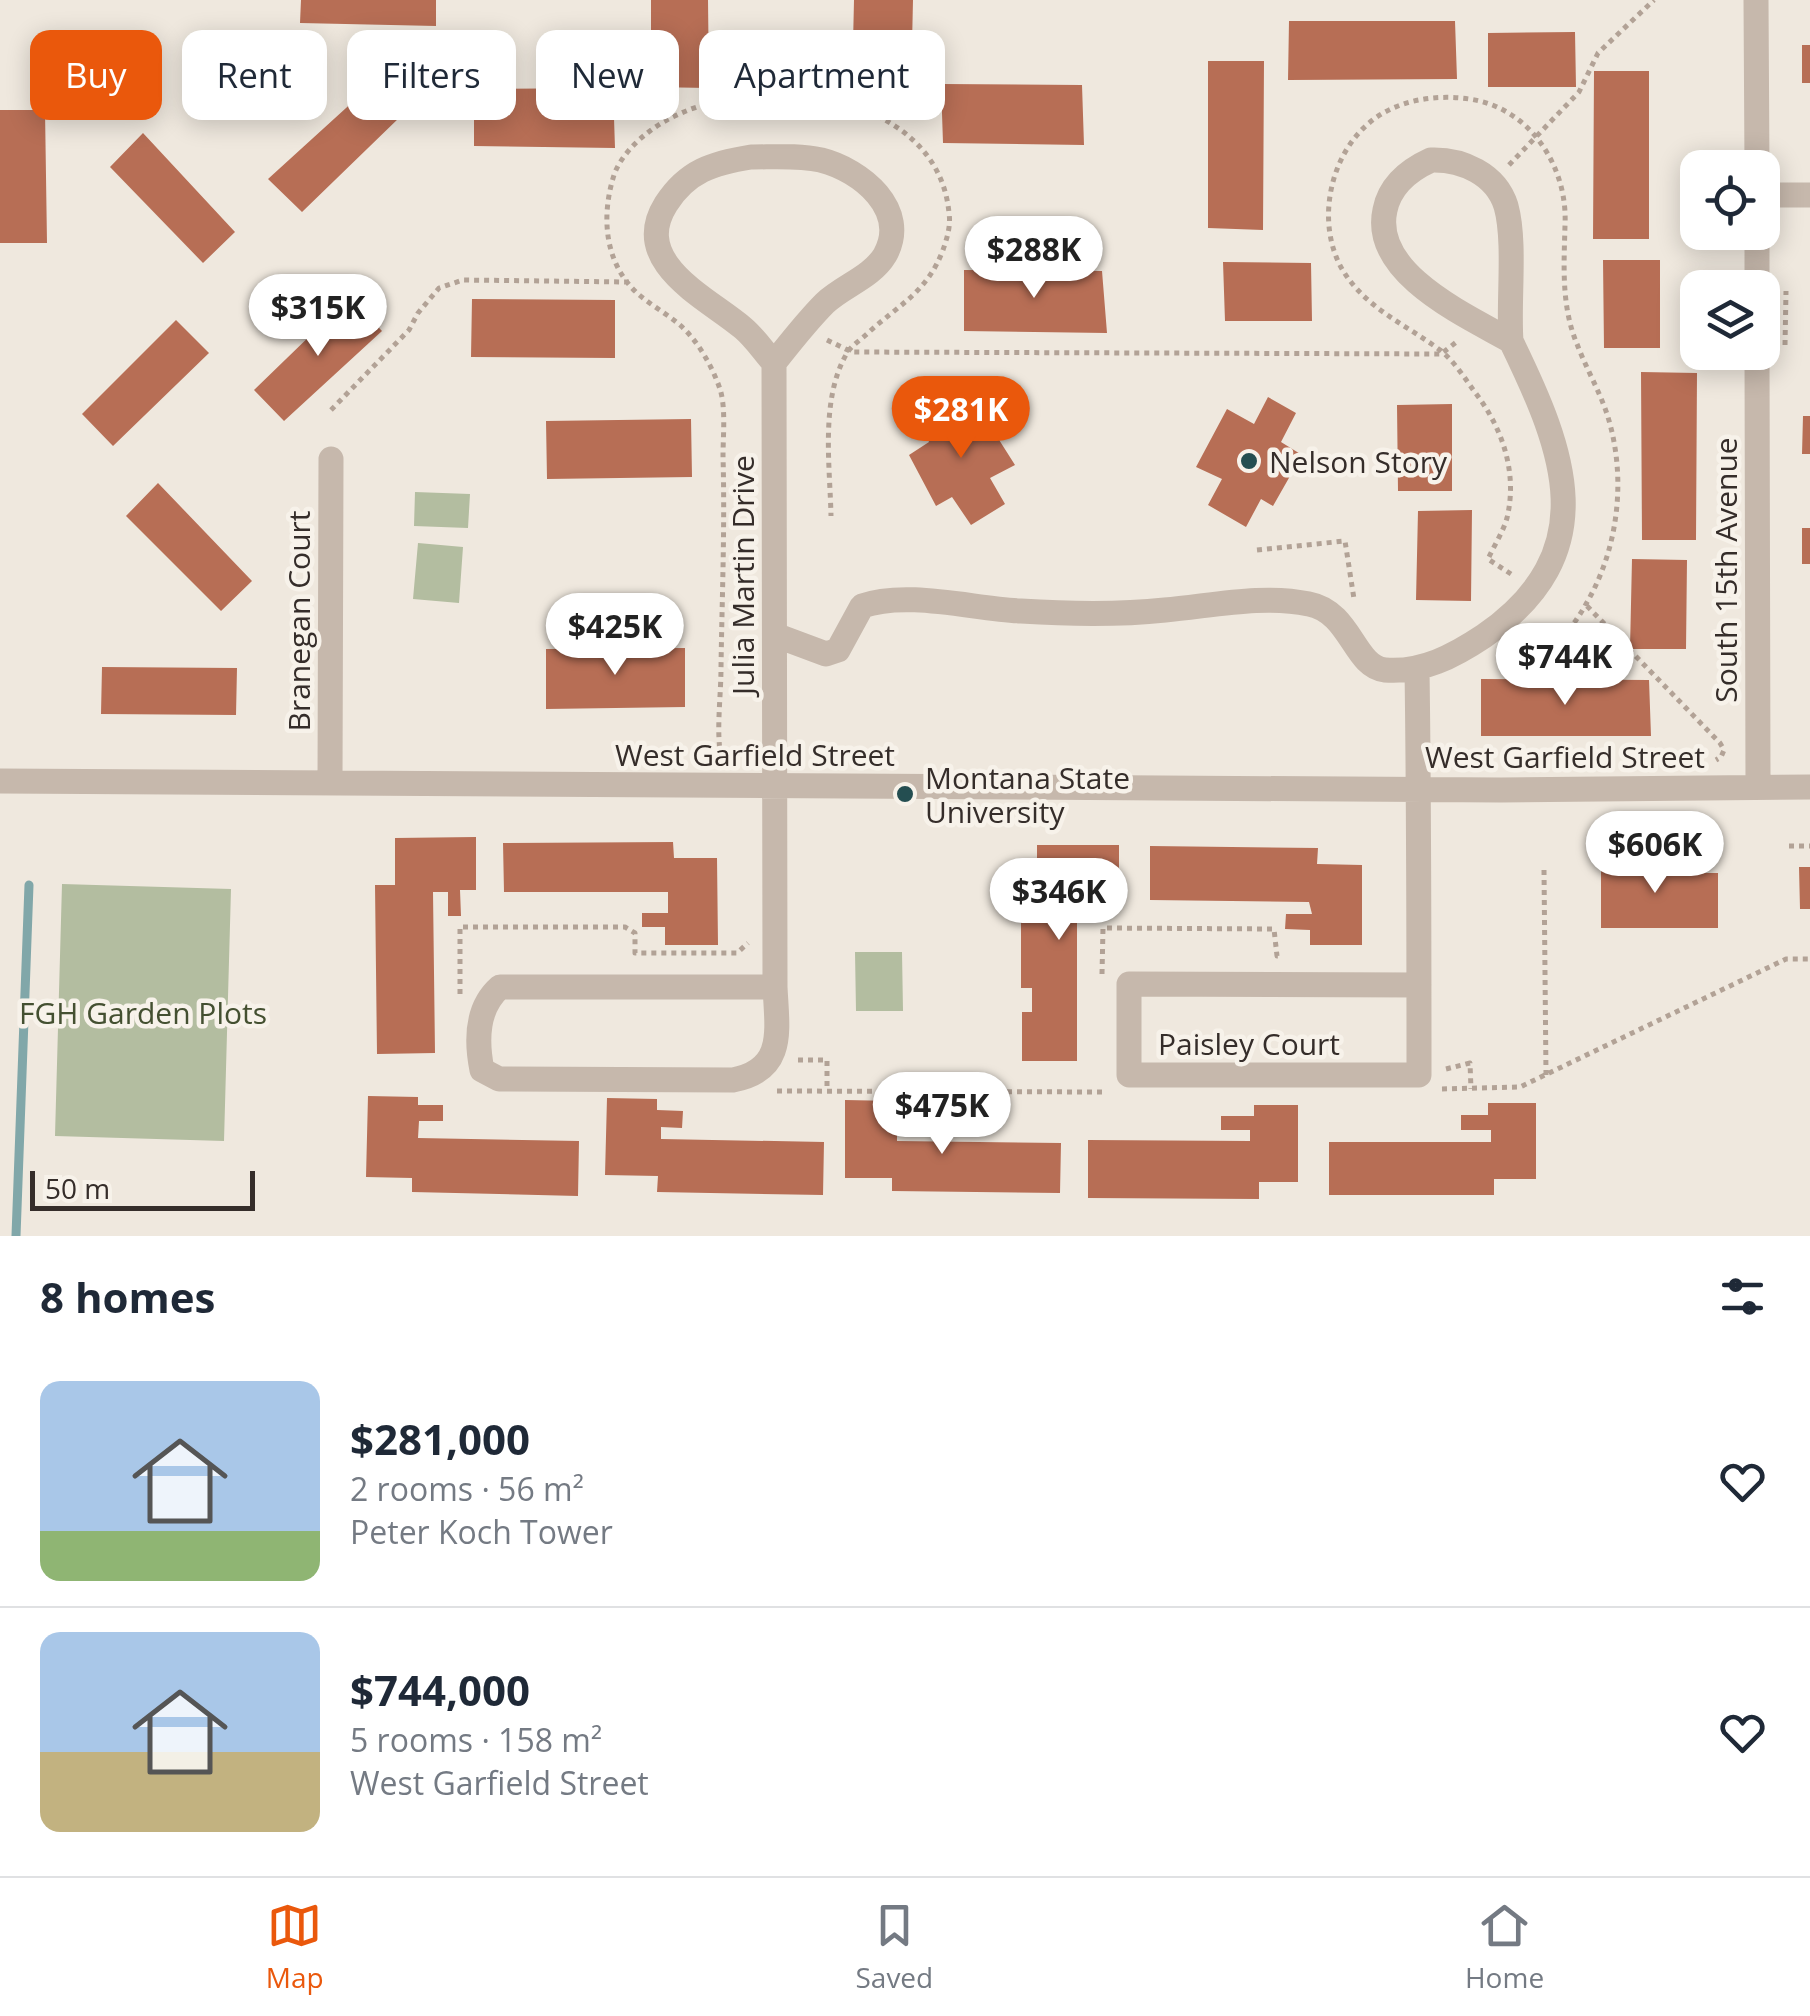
<!DOCTYPE html>
<html lang="en">
<head>
<meta charset="utf-8">
<style>
	:root { --surface:#fff; --page:#f2f2f3; --text:#1f2937; --muted:#747a83; --line:#e0e1e3; --accent:#ea580c }
	body { margin:0; font-family:"Open Sans",sans-serif; background:var(--page); color:var(--text); height:100vh; display:flex; flex-direction:column; font-size:38px; white-space:nowrap }
	* { box-sizing:border-box; margin:0 }
	p { font-size:32px; color:var(--muted) }
	.icon { flex:none; width:55px; height:55px; fill:none; stroke:currentColor; stroke-width:2; stroke-linecap:round; stroke-linejoin:round }
	.map { position:relative; height:1236px; overflow:hidden }
	.side { display:flex; flex-direction:column; background:var(--surface); flex:1 }
	.side>* { flex:none }
	.guide { position:absolute; left:30px; top:30px; width:1000px; height:90px; display:flex; gap:20px }
	.tools { position:absolute; left:1680px; top:150px; display:grid; gap:20px }
	.tools a { display:grid; place-items:center; width:100px; height:100px; border-radius:20px; background:var(--surface); box-shadow:0 5px 25px #0003; font-size:50px }
	.scale { position:absolute; left:30px; bottom:25px; width:225px; box-sizing:border-box; padding-left:10px; border:5px solid #352d2a; border-top:0; font-size:28px; line-height:35px; white-space:nowrap; color:#352d2a; -webkit-text-stroke:8px #f7f2ea; paint-order:stroke }
	.price { position:absolute; translate:-50% -85px; padding:0 22px; border-radius:35px; background:#fff; color:#222; font-size:32px; line-height:65px; filter:drop-shadow(0 2px 5px #0008) }
	.price::after { content:''; position:absolute; left:50%; top:60px; width:30px; height:22px; margin-left:-15px; background:inherit; clip-path:polygon(0 0,100% 0,50% 100%) }
	.price.active { background:var(--accent); color:#fff }
	ul { padding:0; list-style:none }
	li { display:flex; align-items:center; gap:30px; height:250px; padding:0 40px }
	li+li { border-top:2px solid var(--line) }
	li span { display:grid; place-items:center; flex:none; width:280px; height:200px; border-radius:20px; color:#555 }
	li>.icon { margin-inline-start:auto }
	span .icon { width:120px; height:120px; fill:#fffc; stroke-width:1 }
	li b { font-size:42px }
	h2 { display:flex; justify-content:space-between; align-items:center; height:120px; padding:0 40px; font-size:42px }
	.pill { padding:0 35px; border-radius:20px; background:var(--surface); box-shadow:0 5px 25px #0003; font-size:35px; line-height:90px }
	.pill.active { background:var(--accent); color:#fff }
	.tabs { display:flex; justify-content:space-around; align-items:center; height:140px; border-top:2px solid var(--line); background:var(--surface); font-size:28px; color:var(--muted) }
	.tabs a { display:grid; justify-items:center; gap:5px }
	.tabs .active { color:var(--accent) }
	.map>svg:first-child { display:block }
</style>
</head>
<body>
<div class="map">
<svg width="1810" height="1236" viewBox="0 0 1810 1236">
	<rect width="100%" height="100%" fill="#efe8de"/>
	<path fill="#b3bda0" d="M415 492 470 494 468 528 414 526Z
		M418 543 463 547 459 603 413 599Z
		M62 884 231 889 224 1141 55 1136Z
		M855 952H902L903 1011H856Z"/>
	<g fill="none" stroke-linecap="round" stroke-linejoin="round">
		<path stroke="#81a7a9" stroke-width="9" d="M16 1236 29 885"/>
	</g>
	<path fill="#b76e55" d="M301 0H436V26L300 23Z
		M651 0H708L709 88 651 87Z
		M854 0H913L911 89 852 88Z
		M1289 21H1455L1457 79 1288 80Z
		M1575 32 1576 87H1488V33Z
		M1802 45H1810V83H1802Z
		M1208 61H1264L1263 230 1208 228Z
		M1594 71H1649V239H1593Z
		M941 84 1082 85 1084 145 943 143Z
		M368 88 400 117 302 212 268 179Z
		M613 88 615 148 474 146V89Z
		M0 110H45L47 243H0Z
		M143 133 235 232 203 263 110 167Z
		M1603 260H1660V348H1604Z
		M1223 262 1311 263 1312 321H1225Z
		M964 270 1102 271 1107 333 964 331Z
		M350 297 382 331 284 421 254 390Z
		M472 299 615 300V358L471 357Z
		M176 320 209 353 113 446 82 414Z
		M1641 372 1697 373 1696 540H1642Z
		M1268 397 1296 413 1281 442 1302 455 1273 506 1261 499 1246 527 1208 505 1222 479 1196 467 1227 409 1254 424Z
		M944 398 961 427 982 413 1015 465 990 478 1005 504 971 525 952 497 936 506 909 455 929 442 917 412Z
		M1452 404V491H1398L1397 405Z
		M1803 416H1810V454H1802Z
		M691 419 692 477 547 479 546 421Z
		M158 483 252 581 221 611 126 516Z
		M1472 510 1471 601 1416 600 1418 511Z
		M1802 528H1810V564H1802Z
		M1632 559 1687 560 1686 649H1630Z
		M685 648V707L546 709V649Z
		M102 667 237 668 236 715 101 714Z
		M1481 679 1649 680 1651 736H1481Z
		M476 837V890H460L461 916H448V892H433L435 1053 377 1054 375 885H395V838Z
		M673 842 674 858H717L718 945H665V927H642V913H668V892H504L503 843Z
		M1037 845H1119V889H1105V917H1087V894H1077V1061H1022V1012H1032V988H1021V891H1037Z
		M1150 846 1318 848 1317 864 1362 865V945H1310V930L1285 929 1286 914H1312L1309 902 1150 900Z
		M1601 852H1641V873H1718V928H1601Z
		M1799 867H1810V909H1800Z
		M368 1096 418 1097V1105H443V1121H419L418 1138 579 1141 578 1196 412 1192V1178L366 1177Z
		M607 1098 657 1099V1110L683 1111 682 1128 661 1127V1139L824 1142 823 1195 657 1192 658 1176 605 1175Z
		M845 1100 895 1101 894 1111 920 1112V1126H897V1141L1061 1143 1060 1193 892 1191V1178H845Z
		M1488 1103H1536V1179H1494V1195H1329V1142H1491V1130H1461V1115H1488Z
		M1254 1105H1298V1182H1259V1199L1088 1198V1140L1250 1141V1130H1221V1116H1254Z"/>
	<g fill="none" stroke-linecap="round" stroke-linejoin="round">
		<path stroke="#b2a296" stroke-width="5" stroke-dasharray="5 5" stroke-linecap="butt" d="M1509 165 1579 92 1598 53 1654 0
			M827 340 852 352 1441 354 1459 340
			M1785 345 1786 291
			M331 410 409 330 418 313 439 288 463 280 629 282
			M1257 550 1345 541 1354 599
			M1511 574 1488 559C1494 546 1503 532 1507 518 1518 472 1502 427 1474 391 1464 377 1454 361 1440 350 1405 324 1365 308 1342 269 1316 223 1329 157 1369 123 1396 100 1435 94 1469 99 1529 107 1568 166 1565 225 1564 265 1561 306 1577 344 1586 368 1599 390 1607 414 1627 476 1619 548 1586 604 1574 626 1556 646 1542 666
			M1587 606 1720 743 1724 750 1721 757 1716 760
			M721 757C716 731 721 696 721 668 722 597 725 527 723 456 723 436 726 408 720 389 712 366 698 341 680 325 667 314 651 305 638 294 604 263 601 216 614 175 619 160 633 144 646 134 729 66 937 82 949 213 951 226 947 238 943 250 927 292 900 304 869 332 862 339 852 345 847 353 820 399 830 465 831 516
			M1789 846H1810
			M1544 870 1546 1075
			M1102 974 1103 928 1274 929 1277 956H1280
			M460 994V927H625L635 933V953H737L748 943
			M798 1060H827V1091
			M1446 1069 1470 1063 1471 1089
			M1442 1089 1520 1087 1786 959H1810
			M777 1091 1106 1092"/>
		<path stroke="#c6b8ac" stroke-width="25" d="M1756 0 1757 168
			M751 157C774 157 798 155 821 160 861 170 910 210 885 255 872 277 843 286 825 303 806 322 790 343 774 363 764 352 755 338 743 328 708 298 629 263 666 204 687 171 713 163 751 157Z
			M1431 160C1462 159 1496 174 1506 206 1516 242 1508 302 1511 341 1465 315 1371 273 1385 210 1390 185 1409 170 1431 160Z
			M1762 195H1810
			M1757 232V288
			M1757 352 1758 787
			M774 363 775 987
			M775 635 826 654 838 650 862 606C907 590 974 609 1021 611 1068 614 1118 615 1165 610 1211 606 1263 594 1309 604 1351 612 1354 667 1385 670 1422 673 1454 656 1484 636 1605 552 1565 452 1511 341
			M1417 669C1419 805 1419 940 1419 1075H1129V984L1419 985
			M0 781 1501 790 1810 787
			M330 783 331 459
			M500 987H775C777 1030 786 1070 733 1080L499 1079 482 1070C476 1040 476 1008 500 987Z"/>
	</g>
	<g fill="#244e51" stroke="#f7f2ea" stroke-width="4">
		<circle cx="1249" cy="461" r="10"/>
		<circle cx="905" cy="794" r="10"/>
	</g>
	<g text-anchor="middle" dominant-baseline="central" stroke-width="9" stroke-linejoin="round" paint-order="stroke">
		<g font-size="30" fill="#352d2a" stroke="#f7f2ea" text-anchor="start">
			<text x="1269" y="461">Nelson Story</text>
			<text x="925" y="777">Montana State<tspan x="925" dy="34">University</tspan></text>
		</g>
		<g font-size="30" fill="#352d2a" stroke="#f7f2ea">
			<text transform="translate(1725 570) rotate(-90)">South 15th Avenue</text>
			<text transform="translate(742 575) rotate(-90)">Julia Martin Drive</text>
			<text transform="translate(298 621) rotate(-90)">Branegan Court</text>
			<text x="755" y="754">West Garfield Street</text>
			<text x="1565" y="756">West Garfield Street</text>
			<text x="1249" y="1043">Paisley Court</text>
		</g>
		<g font-size="30" fill="#445031" stroke="#f7f2ea">
			<text x="143" y="1012">FGH Garden Plots</text>
		</g>
	</g>
</svg>
<div class="tools">
<a><svg class="icon" aria-label="locate" viewBox="0 0 24 24"><circle cx="12" cy="12" r="6"/><path d="M12 2v4M12 18v4M2 12h4M18 12h4"/></svg></a>
<a><svg class="icon" aria-label="layers" viewBox="0 0 24 24"><path d="M12 4l9 5-9 5-9-5zM3 14l9 5 9-5"/></svg></a>
</div>
<div class="scale">50 m</div>
<b class="price" style="left:1034px;top:301px">$288K</b>
<b class="price" style="left:318px;top:359px">$315K</b>
<b class="price active" style="left:961px;top:461px">$281K</b>
<b class="price" style="left:615px;top:678px">$425K</b>
<b class="price" style="left:1565px;top:708px">$744K</b>
<b class="price" style="left:1655px;top:896px">$606K</b>
<b class="price" style="left:1059px;top:943px">$346K</b>
<b class="price" style="left:942px;top:1157px">$475K</b>
<div class="guide">
<a class="pill active">Buy</a>
<a class="pill">Rent</a>
<a class="pill">Filters</a>
<a class="pill">New</a>
<a class="pill">Apartment</a>
</div>
</div>
<section class="side">
<h2>8 homes<svg class="icon" aria-label="filters" viewBox="0 0 24 24"><path d="M4 7h16M4 17h16"/><circle cx="9" cy="7" r="2"/><circle cx="15" cy="17" r="2"/></svg></h2>
<ul>
<li><span style="background:linear-gradient(#a9c7e8 75%,#8fb573 0)"><svg class="icon" aria-label="home" viewBox="0 0 24 24"><path d="M3 11l9-7 9 7M6 9v11h12V9"/></svg></span><div><b>$281,000</b><p>2 rooms · 56 m²</p><p>Peter Koch Tower</p></div><svg class="icon" aria-label="heart" viewBox="0 0 24 24"><path d="M12 20l-8-8c-3-5 5-10 8-4 3-6 11-1 8 4z"/></svg></li>
<li><span style="background:linear-gradient(#a9c7e8 60%,#c2b280 0)"><svg class="icon" aria-label="home" viewBox="0 0 24 24"><path d="M3 11l9-7 9 7M6 9v11h12V9"/></svg></span><div><b>$744,000</b><p>5 rooms · 158 m²</p><p>West Garfield Street</p></div><svg class="icon" aria-label="heart" viewBox="0 0 24 24"><path d="M12 20l-8-8c-3-5 5-10 8-4 3-6 11-1 8 4z"/></svg></li>
</ul>
</section>
<nav class="tabs">
<a class="active"><svg class="icon" aria-label="map" viewBox="0 0 24 24"><path d="M3 6l6-2 6 2 6-2v14l-6 2-6-2-6 2zM9 4v14M15 6v14"/></svg>Map</a>
<a><svg class="icon" aria-label="saved" viewBox="0 0 24 24"><path d="M7 4h10v16l-5-4-5 4z"/></svg>Saved</a>
<a><svg class="icon" aria-label="home" viewBox="0 0 24 24"><path d="M3 11l9-7 9 7M6 9v11h12V9"/></svg>Home</a>
</nav>
</body>
</html>
